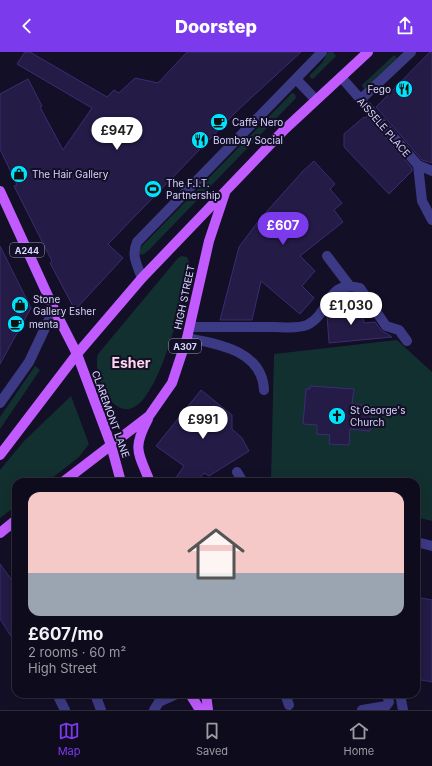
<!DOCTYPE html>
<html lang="en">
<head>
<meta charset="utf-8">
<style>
	:root { --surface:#0e0b1c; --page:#1c1929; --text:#f1f3f6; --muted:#9b9ba3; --line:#2e2b3b; --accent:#7c3aed }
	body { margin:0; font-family:Inter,sans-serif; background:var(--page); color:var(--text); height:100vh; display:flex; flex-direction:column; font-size:15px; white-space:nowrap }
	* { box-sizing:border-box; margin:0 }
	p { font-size:13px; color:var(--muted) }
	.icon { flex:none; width:22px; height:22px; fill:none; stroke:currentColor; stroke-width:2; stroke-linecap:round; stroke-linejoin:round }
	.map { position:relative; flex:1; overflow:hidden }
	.details { position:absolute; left:12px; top:426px; width:408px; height:220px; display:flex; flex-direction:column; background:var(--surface); border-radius:12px; box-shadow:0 4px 16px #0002,0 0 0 1px var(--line) }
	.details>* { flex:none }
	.price { position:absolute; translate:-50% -34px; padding:0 9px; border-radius:14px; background:#fff; color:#222; font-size:13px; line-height:26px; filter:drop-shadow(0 1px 2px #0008) }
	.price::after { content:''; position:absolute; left:50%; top:24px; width:12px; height:9px; margin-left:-6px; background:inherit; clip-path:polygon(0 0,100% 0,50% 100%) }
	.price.selected { background:var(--accent); color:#fff }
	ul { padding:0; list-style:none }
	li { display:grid; align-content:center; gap:8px; height:212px; padding:0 16px }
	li+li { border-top:1px solid var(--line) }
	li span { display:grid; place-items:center; height:124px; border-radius:12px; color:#555 }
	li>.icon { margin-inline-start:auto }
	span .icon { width:72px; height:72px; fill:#fffc; stroke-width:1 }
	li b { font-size:17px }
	header { display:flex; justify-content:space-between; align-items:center; height:52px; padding:0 16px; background:var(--accent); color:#fff; font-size:18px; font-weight:800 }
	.dock { display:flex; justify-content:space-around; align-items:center; height:56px; border-top:1px solid var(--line); background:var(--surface); font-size:11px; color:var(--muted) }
	.dock a { display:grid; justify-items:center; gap:2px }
	.dock .selected { color:var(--accent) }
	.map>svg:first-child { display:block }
</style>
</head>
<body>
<header><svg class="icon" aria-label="back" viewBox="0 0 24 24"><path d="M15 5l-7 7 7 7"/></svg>Doorstep<svg class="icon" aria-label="share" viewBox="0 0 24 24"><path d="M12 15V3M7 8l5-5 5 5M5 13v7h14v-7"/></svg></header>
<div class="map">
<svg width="432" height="658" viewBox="0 0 432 658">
	<rect width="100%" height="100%" fill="#130f26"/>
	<path fill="#12302f" d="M328 0H333L336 4 313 27 310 26V23L322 11Z
		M394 3 397 6 365 36H363L362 33Z
		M292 41 295 42 296 46 149 198 144 202 140 203 139 199 141 195Z
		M182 204 187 205 190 212C181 250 168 314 145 345 118 382 91 325 98 302L178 206Z
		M397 288 432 320V469L416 465V430H274L271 427 274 302Z
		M35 314 40 318 0 377V365Z
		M71 344 89 392 79 405 47 430H16V454L0 466V418L24 389Z"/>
	<path fill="#241b47" stroke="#3b2d73" d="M25 0H30L107 45 114 38 119 41 135 26 158 31 187 0H301L238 58 108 192 123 206 75 258 50 211 52 209 14 134 17 133 0 97V42L28 27 42 54 40 55 63 98 92 56 17 12Z
		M430 0H432V111L422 108 376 55Z
		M367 64 412 116V119L389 142 344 95V82L364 65 365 66Z
		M314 109 335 132 330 137 342 151 334 158 343 170 300 204 315 219 302 234 314 246 300 262 261 229 252 268H220L239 195 260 167 303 119Z
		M0 194 31 256 0 312Z
		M362 255 364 271 375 270 381 278 392 285 329 291 327 263 331 256Z
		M310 334 354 337 352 352 372 354 370 379 350 377 349 393 329 392 330 383 317 382V373L303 372 306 337H310Z
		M201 338 232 363V377L242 386 249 399 209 424 204 421 197 430H173L184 414 156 394Z
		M0 512 16 534V592L0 567Z
		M416 545 432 548V630L416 627 421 600 416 599Z"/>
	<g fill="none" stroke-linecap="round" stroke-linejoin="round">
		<path stroke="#3d3a85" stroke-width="10" d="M341 25 418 113 432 119
			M296 27 316 48
			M361 47 411 0
			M418 113 422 149 432 168
			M327 204 349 233
			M142 226C137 213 131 203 137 190L322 0
			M190 275C217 275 245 275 273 275 283 275 298 277 307 273 331 262 325 227 360 236L386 274 399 278 407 289
			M187 286C217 292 262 298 264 338
			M0 351 29 310 54 257
			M237 420 243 430
			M57 642 65 658
			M95 642 101 658
			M285 642 289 653
			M400 642 403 658
			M154 658 159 650 177 642
			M362 658 386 654 389 650 387 642"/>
		<path stroke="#3d3a85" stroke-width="10" d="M416 490 432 494"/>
		<path stroke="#c25bff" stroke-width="10" d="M0 139 54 257 77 302 111 393 121 430
			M148 367C132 397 138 400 150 430
			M0 403 77 302 142 226 285 77 368 0
			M63 430 149 364 172 331 187 286 209 189 225 141
			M0 481 16 468
			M190 642 200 658
			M206 642 208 658"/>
	</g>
	<defs>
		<symbol id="restaurant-disc" viewBox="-11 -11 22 22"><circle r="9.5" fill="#00e5ff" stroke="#130f26"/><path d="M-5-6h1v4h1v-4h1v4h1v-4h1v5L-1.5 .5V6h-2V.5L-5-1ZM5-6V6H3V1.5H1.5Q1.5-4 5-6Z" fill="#111"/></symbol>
		<symbol id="cafe-disc" viewBox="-11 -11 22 22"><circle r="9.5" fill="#00e5ff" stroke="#130f26"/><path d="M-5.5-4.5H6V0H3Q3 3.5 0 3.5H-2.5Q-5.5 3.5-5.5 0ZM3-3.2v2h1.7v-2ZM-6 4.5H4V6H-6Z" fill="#111"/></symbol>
		<symbol id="shop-disc" viewBox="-11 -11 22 22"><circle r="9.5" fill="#00e5ff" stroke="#130f26"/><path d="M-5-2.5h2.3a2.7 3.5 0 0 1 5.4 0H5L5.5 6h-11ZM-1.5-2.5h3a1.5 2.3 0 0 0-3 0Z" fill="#111"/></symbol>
		<symbol id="stadium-disc" viewBox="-11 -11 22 22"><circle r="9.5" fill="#00e5ff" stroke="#130f26"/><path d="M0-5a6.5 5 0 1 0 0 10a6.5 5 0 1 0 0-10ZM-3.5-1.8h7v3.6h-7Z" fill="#111"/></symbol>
		<symbol id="church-disc" viewBox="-11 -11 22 22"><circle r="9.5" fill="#00e5ff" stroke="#130f26"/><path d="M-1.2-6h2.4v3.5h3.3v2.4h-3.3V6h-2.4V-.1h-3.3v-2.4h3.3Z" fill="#111"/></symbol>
	</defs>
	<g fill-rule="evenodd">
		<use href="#restaurant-disc" x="394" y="27" width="20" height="20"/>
		<use href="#cafe-disc" x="209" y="60" width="20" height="20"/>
		<use href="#restaurant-disc" x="190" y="78" width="20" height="20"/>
		<use href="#shop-disc" x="9" y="112" width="20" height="20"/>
		<use href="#stadium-disc" x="143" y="127" width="20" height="20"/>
		<use href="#shop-disc" x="10" y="243" width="20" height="20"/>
		<use href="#cafe-disc" x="6" y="262" width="20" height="20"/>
		<use href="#church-disc" x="327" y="354" width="20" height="20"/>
	</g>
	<g text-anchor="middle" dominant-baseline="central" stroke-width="4" stroke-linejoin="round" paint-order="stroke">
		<g fill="#130f26" stroke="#9e99be" stroke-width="1">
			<rect x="10" y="191" width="34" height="14" rx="3"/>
			<rect x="169" y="287" width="32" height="14" rx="3"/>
		</g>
		<g font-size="9" font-weight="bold" fill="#d9d4ff">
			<text x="27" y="198">A244</text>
			<text x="185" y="294">A307</text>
		</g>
		<g font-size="10" fill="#d9d4ff" stroke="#130f26" text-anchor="start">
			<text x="391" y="37" text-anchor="end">Fego</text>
			<text x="232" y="70">Caffè Nero</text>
			<text x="213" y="88">Bombay Social</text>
			<text x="32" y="122">The Hair Gallery</text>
			<text x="166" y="131">The F.I.T.<tspan x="166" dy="12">Partnership</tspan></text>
			<text x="33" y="247">Stone<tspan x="33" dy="12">Gallery Esher</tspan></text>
			<text x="29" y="272">menta</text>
			<text x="350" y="358">St George's<tspan x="350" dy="12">Church</tspan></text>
		</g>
		<g font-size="10" fill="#d9d4ff" stroke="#130f26">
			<text transform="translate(384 75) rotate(49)">AISSELE PLACE</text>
			<text transform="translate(184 245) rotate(-78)">HIGH STREET</text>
			<text transform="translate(111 362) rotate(70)">CLAREMONT LANE</text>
		</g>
		<g font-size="14" font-weight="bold" fill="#ffd6f0" stroke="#130f26">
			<text x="131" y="310">Esher</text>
		</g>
	</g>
</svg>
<b class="price" style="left:117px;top:99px">£947</b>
<b class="price selected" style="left:283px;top:194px">£607</b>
<b class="price" style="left:351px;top:274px">£1,030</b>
<b class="price" style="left:203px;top:388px">£991</b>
<section class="details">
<ul>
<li><span style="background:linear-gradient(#f6c9c9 65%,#9aa5b1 0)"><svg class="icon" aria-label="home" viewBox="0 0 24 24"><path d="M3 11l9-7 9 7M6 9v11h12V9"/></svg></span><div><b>£607/mo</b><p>2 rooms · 60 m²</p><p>High Street</p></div></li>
</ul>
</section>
</div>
<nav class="dock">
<a class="selected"><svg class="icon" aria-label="map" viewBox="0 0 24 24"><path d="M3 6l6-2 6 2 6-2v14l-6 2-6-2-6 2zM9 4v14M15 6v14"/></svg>Map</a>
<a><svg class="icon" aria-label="saved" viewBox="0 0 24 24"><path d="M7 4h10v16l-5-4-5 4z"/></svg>Saved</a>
<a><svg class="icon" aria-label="home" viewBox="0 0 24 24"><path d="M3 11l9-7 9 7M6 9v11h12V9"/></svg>Home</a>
</nav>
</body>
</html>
